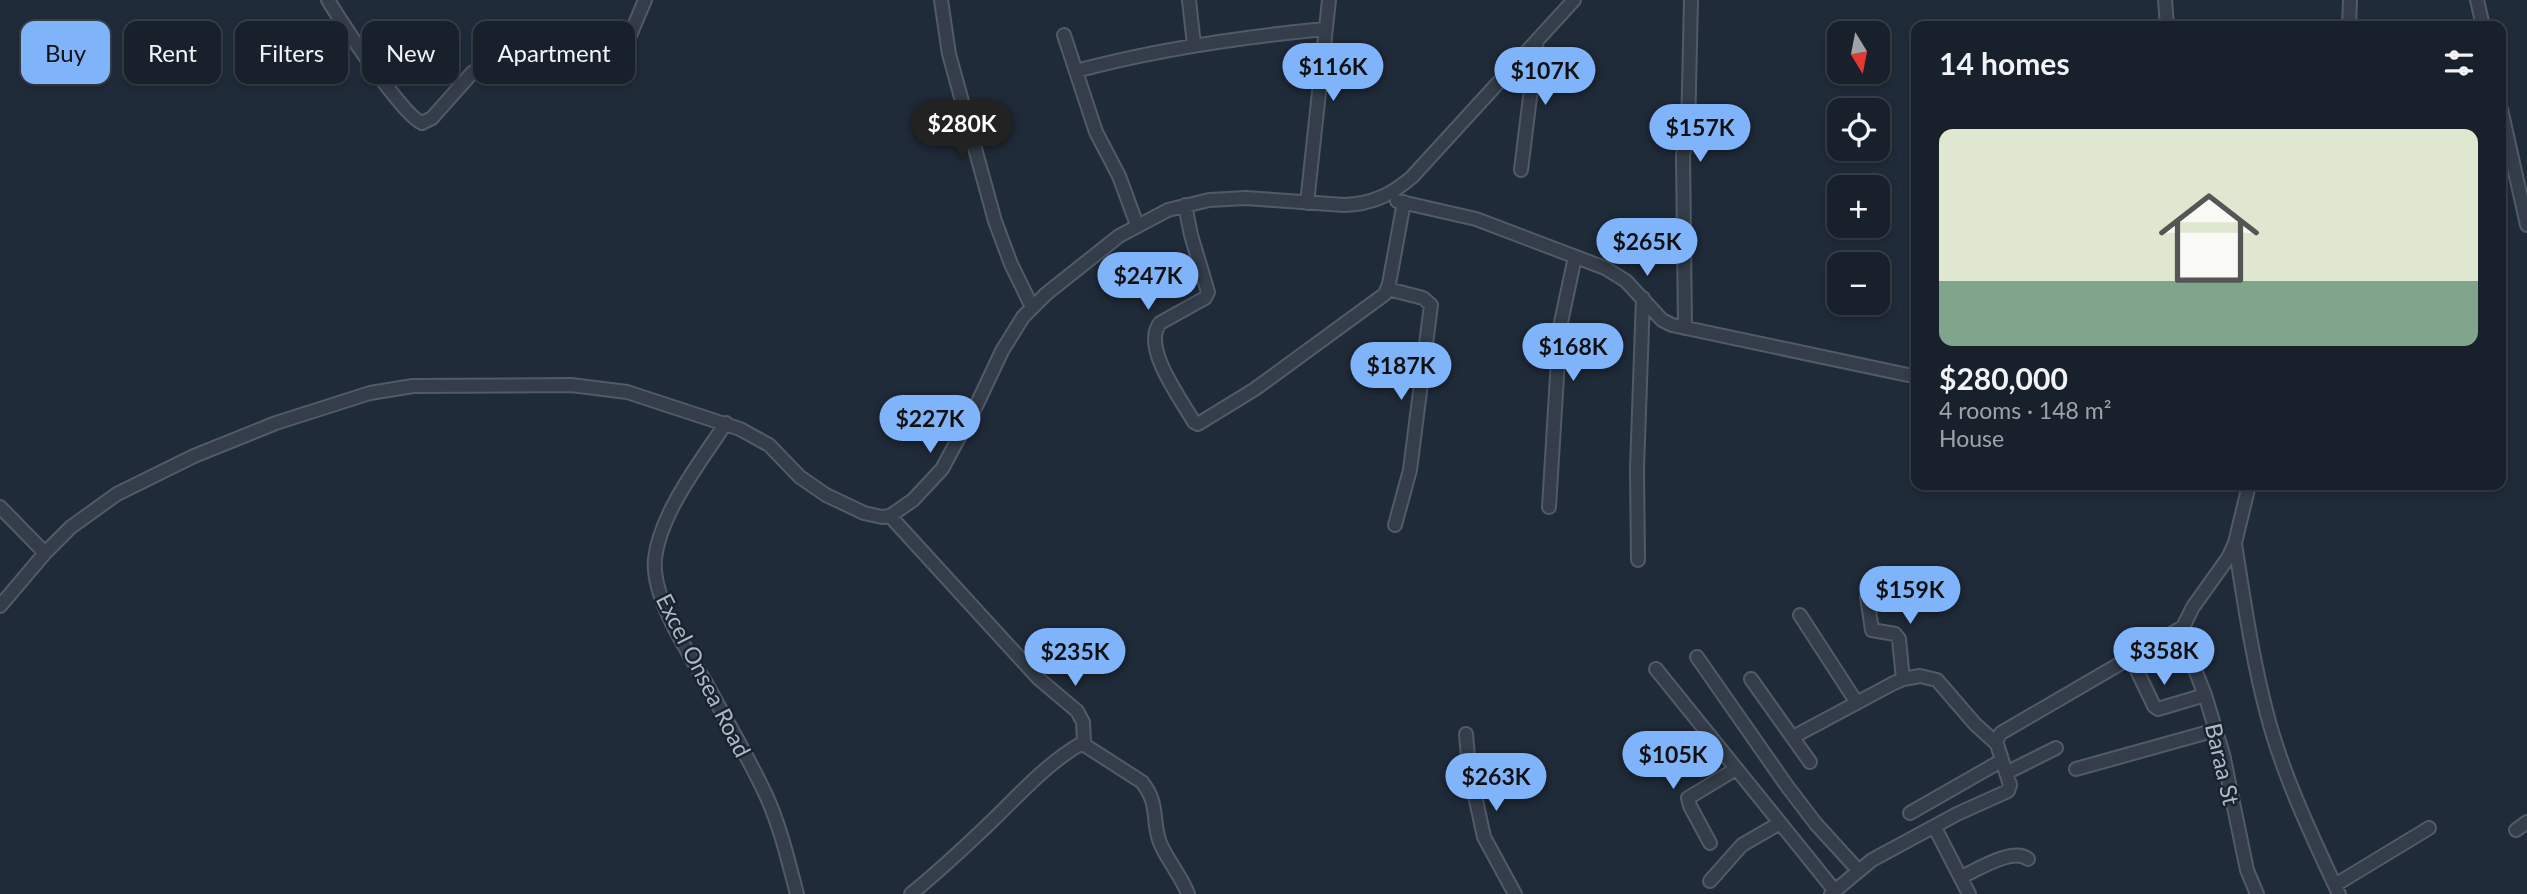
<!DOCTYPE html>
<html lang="en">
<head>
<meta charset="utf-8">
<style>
	:root { --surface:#18202b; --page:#212833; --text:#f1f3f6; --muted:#9fa3a9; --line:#363e47; --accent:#7fb3fa }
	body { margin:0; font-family:Lato,sans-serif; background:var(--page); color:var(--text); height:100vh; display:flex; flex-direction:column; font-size:26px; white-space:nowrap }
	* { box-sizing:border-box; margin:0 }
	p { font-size:23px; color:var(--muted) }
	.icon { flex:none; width:38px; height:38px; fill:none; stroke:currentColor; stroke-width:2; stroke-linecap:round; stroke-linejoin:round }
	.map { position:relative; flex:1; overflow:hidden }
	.drawer { position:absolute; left:1911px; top:21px; width:595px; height:469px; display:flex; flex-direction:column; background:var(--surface); border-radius:14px; box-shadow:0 4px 10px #0003,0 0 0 2px var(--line) }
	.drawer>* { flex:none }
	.top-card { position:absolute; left:21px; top:21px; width:665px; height:63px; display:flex; gap:14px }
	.needle { width:46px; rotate:170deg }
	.tools { position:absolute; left:1827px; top:21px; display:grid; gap:14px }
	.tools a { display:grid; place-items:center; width:63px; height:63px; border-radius:14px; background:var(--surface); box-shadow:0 4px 10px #0003,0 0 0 2px var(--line); font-size:35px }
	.price { position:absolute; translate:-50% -60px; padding:0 16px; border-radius:24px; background:var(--accent); color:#111; font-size:23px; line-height:46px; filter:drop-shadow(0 2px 4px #0008) }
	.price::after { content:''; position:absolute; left:50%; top:42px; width:21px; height:16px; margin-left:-10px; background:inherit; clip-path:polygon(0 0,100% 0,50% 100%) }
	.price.selected { background:#222; color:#fff }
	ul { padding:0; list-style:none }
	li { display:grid; align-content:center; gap:14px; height:371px; padding:0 28px }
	li span { display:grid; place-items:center; height:217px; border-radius:14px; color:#555 }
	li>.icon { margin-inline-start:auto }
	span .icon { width:126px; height:126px; fill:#fffc; stroke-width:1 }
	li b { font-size:30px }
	h2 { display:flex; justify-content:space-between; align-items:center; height:84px; padding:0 28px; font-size:30px }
	.chip { padding:0 24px; border-radius:14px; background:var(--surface); box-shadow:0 4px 10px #0003,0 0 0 2px var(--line); font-size:24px; line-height:63px }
	.chip.selected { background:var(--accent); color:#111 }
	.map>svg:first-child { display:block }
</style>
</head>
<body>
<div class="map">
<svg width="2527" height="894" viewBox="0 0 2527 894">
	<rect width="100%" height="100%" fill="#202b39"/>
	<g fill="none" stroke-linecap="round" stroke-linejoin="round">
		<defs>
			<path id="street" d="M328 0C342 23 402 115 422 123L432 118 472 73 489 63 532 53 569 64 599 62 617 56 626 45 645 0
				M941 0 949 54 995 221 1011 264 1032 307
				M1189 0 1194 45
				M2165 0 2167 26
				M2477 0 2483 26
				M2349 26 2350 0
				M1064 35 1096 132 1119 176 1137 225
				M1076 71C1157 49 1241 37 1325 29
				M2501 109 2527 225
				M1521 170 1537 40
				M1397 201 1476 219 1605 268 1626 281 1662 320 1672 325 1908 375
				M1307 203 1329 0
				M1185 205 1191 235 1208 292 1205 298 1160 323C1141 347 1181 399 1194 422L1198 424 1255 389 1385 294 1389 284 1404 202
				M1388 289 1423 298 1431 305 1410 470 1395 525
				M1685 328 1683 155 1688 132 1691 0
				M726 423C701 461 660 513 655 559 651 601 693 658 712 694 730 727 749 759 765 793 780 825 788 860 797 894
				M2249 485 2235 543 2228 558 2193 607 2183 627 2184 642 2205 695 2223 754 2247 870 2257 894
				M0 507 45 553
				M1549 507 1560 327 1575 257
				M890 516 1039 679 1077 711 1083 722 1084 742 1086 746 1142 782C1159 804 1152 817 1159 840 1164 856 1181 875 1188 894
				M2235 544C2244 600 2252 658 2267 714 2283 776 2312 836 2339 894
				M1638 560 1637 468 1643 298
				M1867 597 1872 630 1895 634 1899 639 1903 679
				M0 606 45 553 71 527 117 494 194 456 276 423 370 393 413 386 571 385 627 392 740 429 769 445 800 477 826 495 864 513 882 517 890 516 913 500 942 469 977 404 1002 351 1023 317 1046 294 1119 236 1168 210 1209 200 1246 198 1344 205C1372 204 1391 195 1412 177L1574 0
				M1800 615 1857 703
				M1697 657 1787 786 1816 824 1858 870
				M2131 658 2154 706 2158 709 2205 695
				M1656 669 1835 891
				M1751 679 1810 762
				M1466 734 1469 768 1484 837 1515 894
				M1793 737 1892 684 1903 679 1920 676 1937 680 1975 724 1997 744
				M2076 769 2216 730
				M2006 773 2056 748
				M1910 813 2001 761
				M1935 828 1969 894
				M2516 830 2527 822
				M1710 843 1690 806 1688 798 1736 769
				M1961 877C1977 870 2013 847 2028 859
				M1710 881 1742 845 1780 823
				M2335 885 2429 828
				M911 894C939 871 966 846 992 821 1021 793 1048 762 1084 742
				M1831 894 1872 860 1957 814 2008 791 2010 785 1996 741 2001 733 2183 627"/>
		</defs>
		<use href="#street" stroke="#515b67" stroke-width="16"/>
		<use href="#street" stroke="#343d49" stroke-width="12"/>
	</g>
	<g text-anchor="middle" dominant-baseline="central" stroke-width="5" stroke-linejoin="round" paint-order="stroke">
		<g font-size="23" fill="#aeb8c6" stroke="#19222e">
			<text transform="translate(704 675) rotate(63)">Excel Onsea Road</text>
			<text transform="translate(2223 764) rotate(77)">Baraa St</text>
		</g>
	</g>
</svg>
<div class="tools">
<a><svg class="needle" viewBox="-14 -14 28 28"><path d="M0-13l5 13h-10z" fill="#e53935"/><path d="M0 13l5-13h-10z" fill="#9fa3a9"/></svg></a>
<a><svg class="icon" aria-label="locate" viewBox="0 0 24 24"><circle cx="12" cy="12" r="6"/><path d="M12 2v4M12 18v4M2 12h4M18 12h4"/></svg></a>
<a>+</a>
<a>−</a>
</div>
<b class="price" style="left:1333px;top:103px">$116K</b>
<b class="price" style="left:1545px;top:107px">$107K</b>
<b class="price selected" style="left:962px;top:160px">$280K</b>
<b class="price" style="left:1700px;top:164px">$157K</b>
<b class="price" style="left:1647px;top:278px">$265K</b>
<b class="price" style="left:1148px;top:312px">$247K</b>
<b class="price" style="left:1573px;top:383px">$168K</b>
<b class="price" style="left:1401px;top:402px">$187K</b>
<b class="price" style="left:930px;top:455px">$227K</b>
<b class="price" style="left:1910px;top:626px">$159K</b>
<b class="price" style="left:2164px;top:687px">$358K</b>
<b class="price" style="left:1075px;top:688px">$235K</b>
<b class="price" style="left:1673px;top:791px">$105K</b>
<b class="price" style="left:1496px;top:813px">$263K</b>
<div class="top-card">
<a class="chip selected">Buy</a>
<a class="chip">Rent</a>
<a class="chip">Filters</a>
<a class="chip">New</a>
<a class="chip">Apartment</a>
</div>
<section class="drawer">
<h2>14 homes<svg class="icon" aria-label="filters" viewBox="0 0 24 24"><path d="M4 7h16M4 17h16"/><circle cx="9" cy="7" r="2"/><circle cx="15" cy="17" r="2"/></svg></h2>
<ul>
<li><span style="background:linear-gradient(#dfe7d0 70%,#7fa58c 0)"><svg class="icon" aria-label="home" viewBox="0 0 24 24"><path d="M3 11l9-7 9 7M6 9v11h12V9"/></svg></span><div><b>$280,000</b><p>4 rooms · 148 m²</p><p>House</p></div></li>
</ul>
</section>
</div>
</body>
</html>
